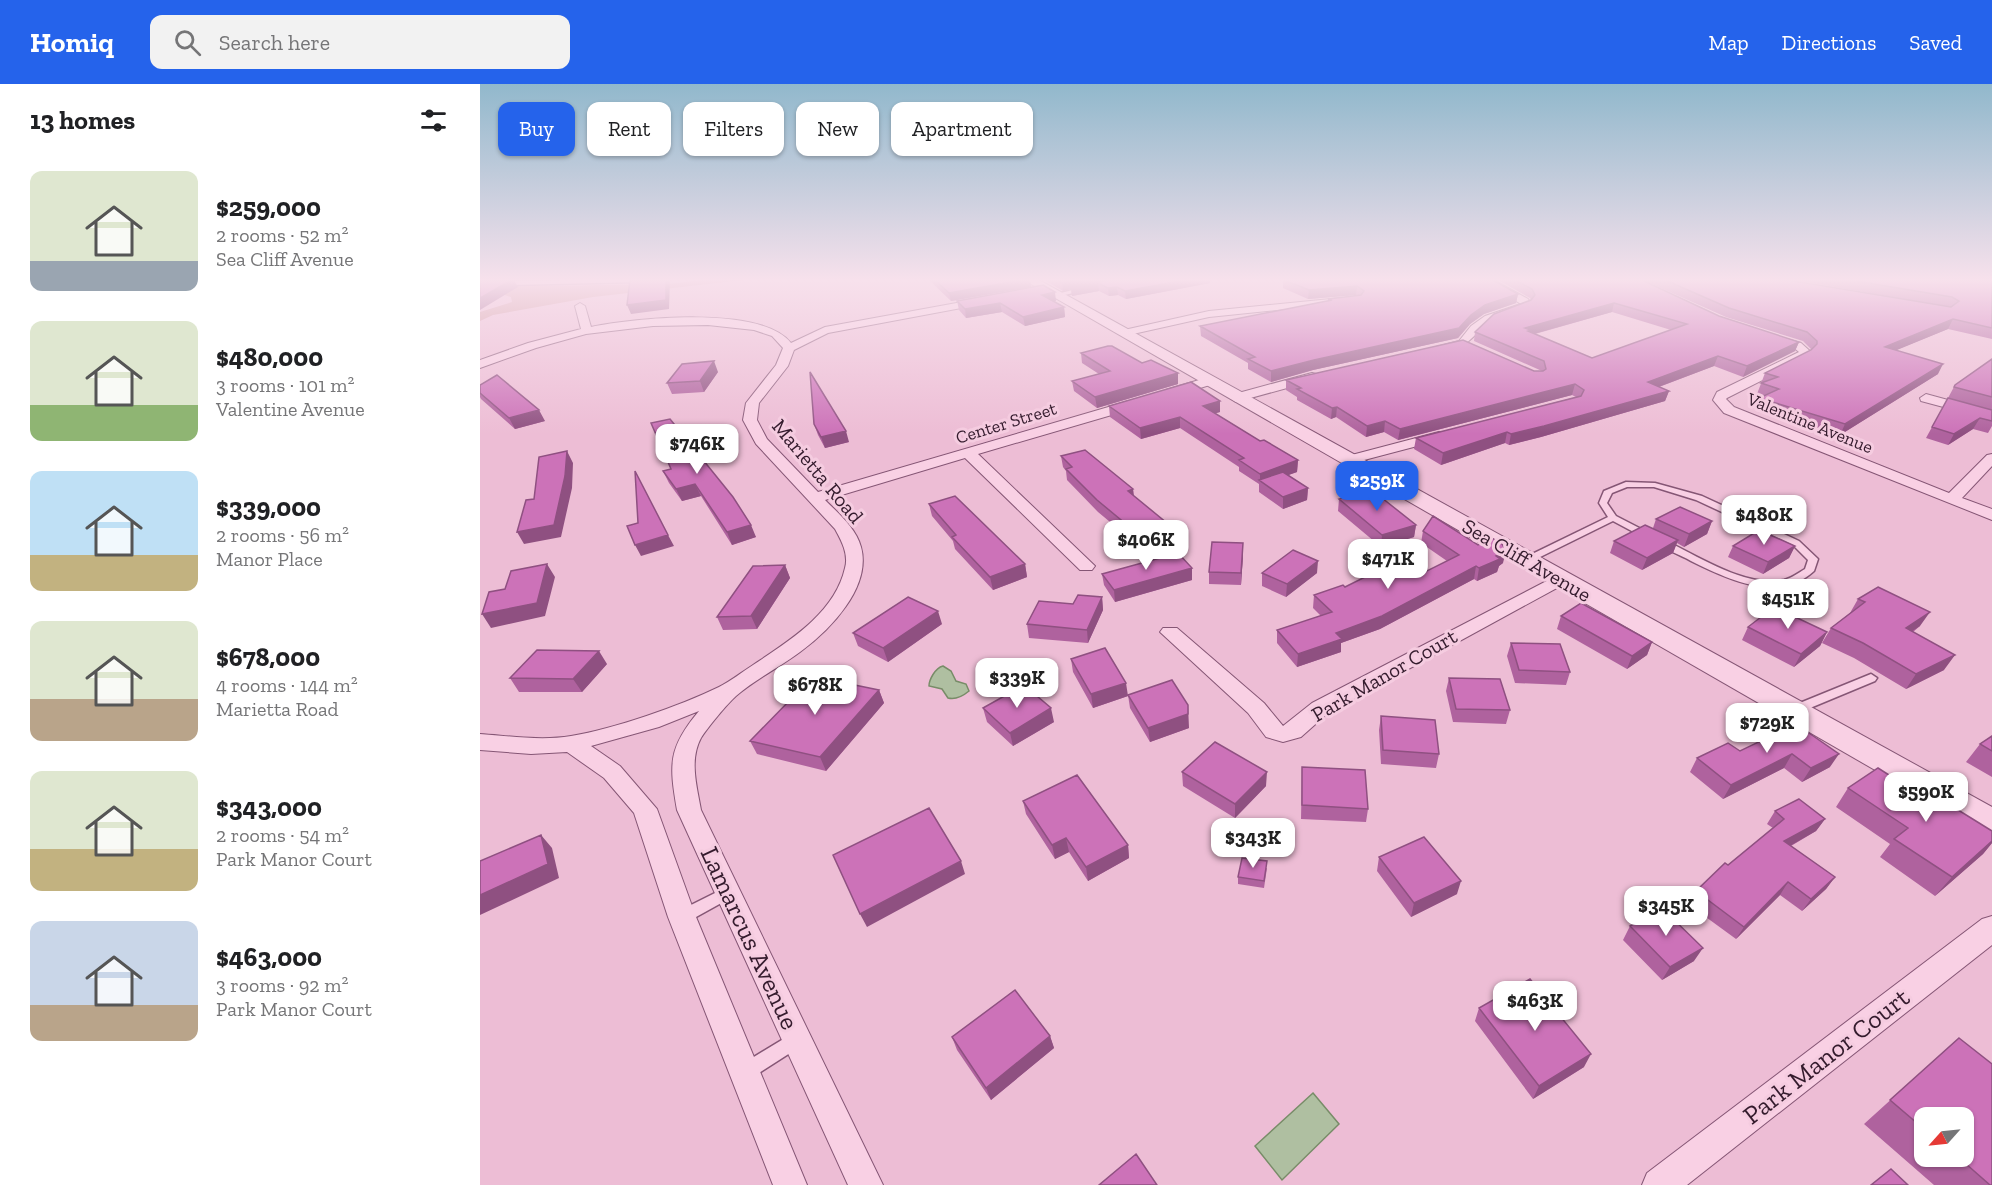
<!DOCTYPE html>
<html lang="en">
<head>
<meta charset="utf-8">
<style>
	:root { --surface:#fff; --page:#f2f2f2; --text:#202124; --muted:#757577; --accent:#2563eb }
	body { margin:0; font-family:"Zilla Slab",serif; background:var(--page); color:var(--text); height:100vh; display:flex; flex-direction:column; font-size:22px; white-space:nowrap }
	* { box-sizing:border-box; margin:0 }
	p { font-size:20px; color:var(--muted) }
	.icon { flex:none; width:33px; height:33px; fill:none; stroke:currentColor; stroke-width:2; stroke-linecap:round; stroke-linejoin:round }
	.map { position:relative; flex:1; overflow:hidden }
	.details { display:flex; flex-direction:column; background:var(--surface); width:480px }
	.details>* { flex:none }
	.guide { position:absolute; left:18px; top:18px; width:570px; height:54px; display:flex; gap:12px }
	.needle { width:39px; rotate:243deg }
	.fabs { position:absolute; left:1434px; top:1023px; display:grid; gap:12px }
	.fabs a { display:grid; place-items:center; width:60px; height:60px; border-radius:12px; background:var(--surface); box-shadow:0 2px 4px #0004; font-size:30px }
	.price { position:absolute; translate:-50% -51px; padding:0 14px; border-radius:12px; background:#fff; color:#222; font-size:20px; line-height:39px; filter:drop-shadow(0 2px 3px #0008) }
	.price::after { content:''; position:absolute; left:50%; top:36px; width:18px; height:14px; margin-left:-9px; background:inherit; clip-path:polygon(0 0,100% 0,50% 100%) }
	.price.active { background:var(--accent); color:#fff }
	ul { padding:0; list-style:none }
	li { display:flex; align-items:center; gap:18px; height:150px; padding:0 30px }
	li span { display:grid; place-items:center; flex:none; width:168px; height:120px; border-radius:12px; color:#555 }
	li>.icon { margin-inline-start:auto }
	span .icon { width:72px; height:72px; fill:#fffc; stroke-width:1 }
	li b { font-size:26px }
	h2 { display:flex; justify-content:space-between; align-items:center; height:72px; padding:0 30px; font-size:26px }
	.chip { padding:0 21px; border-radius:12px; background:var(--surface); box-shadow:0 2px 4px #0004; font-size:21px; line-height:54px }
	.chip.active { background:var(--accent); color:#fff }
	header { display:flex; align-items:center; gap:36px; box-sizing:border-box; height:84px; padding:0 30px; background:var(--accent); color:#fff }
	header strong { font-size:28px }
	nav { display:flex; gap:33px; margin-inline-start:auto; font-size:21px }
	.search { width:420px; height:54px; background:var(--page); display:flex; align-items:center; gap:15px; box-sizing:border-box; padding:0 21px; border-radius:12px; color:var(--muted); font-size:22px }
	main { display:flex; flex:1; min-height:0 }
	.map>svg:first-child { display:block }
</style>
</head>
<body>
<header>
<strong>Homiq</strong>
<div class="search"><svg class="icon" aria-label="search" viewBox="0 0 24 24"><circle cx="10" cy="10" r="6"/><path d="M15 15l6 6"/></svg>Search here</div>
<nav><a>Map</a><a>Directions</a><a>Saved</a></nav>
</header>
<main>
<section class="details">
<h2>13 homes<svg class="icon" aria-label="filters" viewBox="0 0 24 24"><path d="M4 7h16M4 17h16"/><circle cx="9" cy="7" r="2"/><circle cx="15" cy="17" r="2"/></svg></h2>
<ul>
<li><span style="background:linear-gradient(#dfe7d0 75%,#9aa5b1 0)"><svg class="icon" aria-label="home" viewBox="0 0 24 24"><path d="M3 11l9-7 9 7M6 9v11h12V9"/></svg></span><div><b>$259,000</b><p>2 rooms · 52 m²</p><p>Sea Cliff Avenue</p></div></li>
<li><span style="background:linear-gradient(#dfe7d0 70%,#8fb573 0)"><svg class="icon" aria-label="home" viewBox="0 0 24 24"><path d="M3 11l9-7 9 7M6 9v11h12V9"/></svg></span><div><b>$480,000</b><p>3 rooms · 101 m²</p><p>Valentine Avenue</p></div></li>
<li><span style="background:linear-gradient(#bfe0f5 70%,#c2b280 0)"><svg class="icon" aria-label="home" viewBox="0 0 24 24"><path d="M3 11l9-7 9 7M6 9v11h12V9"/></svg></span><div><b>$339,000</b><p>2 rooms · 56 m²</p><p>Manor Place</p></div></li>
<li><span style="background:linear-gradient(#dfe7d0 65%,#b9a48a 0)"><svg class="icon" aria-label="home" viewBox="0 0 24 24"><path d="M3 11l9-7 9 7M6 9v11h12V9"/></svg></span><div><b>$678,000</b><p>4 rooms · 144 m²</p><p>Marietta Road</p></div></li>
<li><span style="background:linear-gradient(#dfe7d0 65%,#c2b280 0)"><svg class="icon" aria-label="home" viewBox="0 0 24 24"><path d="M3 11l9-7 9 7M6 9v11h12V9"/></svg></span><div><b>$343,000</b><p>2 rooms · 54 m²</p><p>Park Manor Court</p></div></li>
<li><span style="background:linear-gradient(#c9d6e8 70%,#b9a48a 0)"><svg class="icon" aria-label="home" viewBox="0 0 24 24"><path d="M3 11l9-7 9 7M6 9v11h12V9"/></svg></span><div><b>$463,000</b><p>3 rooms · 92 m²</p><p>Park Manor Court</p></div></li>
</ul>
</section>
<div class="map">
<svg width="1512" height="1101" viewBox="0 0 1512 1101">
	<rect width="100%" height="100%" fill="#edbdd5"/>
	<path fill="#cb9196" d="M223 196H264L113 213 13 231 0 237V228L32 218 31 213 0 203 187 200Z"/>
	<path fill="#afbfa1" stroke="#788c68" stroke-width="1.5" d="M463 582 471 587 476 597 486 600 489 607C483 612 476 616 468 614L462 605 449 602C449 596 455 584 463 582Z
		M833 1009 859 1040 802 1096 775 1062Z"/>
	<g fill="none" stroke-linecap="round" stroke-linejoin="round">
		<defs>
			<path id="service" d="M92 196H160L157 198 30 201 27 199 30 197Z
				M604 203 606 206 576 213 573 211Z
				M1146 398 1175 399 1222 412 1319 457 1338 475 1334 487C1299 520 1247 495 1211 477 1201 471 1187 467 1178 459L1180 457H1186C1220 473 1266 504 1304 496 1312 494 1318 489 1325 485L1328 476 1313 461 1216 416 1174 403H1147L1132 409 1127 419 1136 432 1169 449 1170 451 1169 453H1163L1133 437 1050 478H1044L1042 476 1044 474 1128 433 1119 419 1124 407Z
				M1391 590 1397 594 1395 597 1318 629H1310L1308 626 1310 623Z
				M249 802 254 804 256 808 254 812 207 838 202 840 197 838 195 833 197 828Z
				M315 948 321 950 323 956 321 962 271 994 265 997 259 994 256 988 259 982Z"/>
			<path id="minor" d="M1002 196H1014L1048 215 1051 220C1044 230 1028 230 1017 235 994 245 985 273 956 267V263L979 257 991 242 1005 232 1041 220Z
				M504 214 508 215V219L348 249 314 266 308 282 279 319 277 336 287 355 338 408 649 317H659L661 320 659 323 498 370 615 482 612 486H600L485 374 345 416C358 429 376 444 381 463 392 503 350 546 320 568 300 583 276 595 256 612 247 620 228 643 221 654 209 676 217 703 221 726L403 1101H368L197 726C189 680 188 664 219 627L179 643 111 662 140 682 177 725 216 833 327 1101H293L188 833 154 729 124 694 87 668 51 670 0 666V650C30 652 61 657 91 652 134 645 200 622 239 603 251 597 262 588 273 581 309 557 355 529 365 484 369 470 361 456 355 445L276 360 263 336 266 319 296 281 303 264 292 252 274 246 228 241 173 242 106 250 56 264 0 284V276L48 259 101 245 95 222 100 219 105 222 111 243C155 234 281 221 311 259L345 243Z
				M861 214 866 217 865 219 729 233 644 252 638 249 644 246 729 227Z
				M1293 251 1321 259 1331 268 1326 274 1247 314 1246 315 1254 323 1469 409 1507 371 1512 370V382L1482 414 1512 425V436L1244 329 1233 316 1237 308 1319 268 1313 263 1289 256 1287 254Z
				M832 289 836 290V296L756 318 750 314 751 311Z
				M729 293 733 294 735 297 733 300 691 313 685 309 686 306Z
				M1446 310 1512 328V336L1441 317 1440 314Z
				M959 348 964 349 966 352 964 355 869 380 862 376 864 373Z
				M1080 490 1086 491 1089 495 1086 499 848 629 821 653 803 658 786 653 768 629 680 548 683 544H697L784 619 803 642 832 619Z
				M1512 832V861L1207 1101H1162L1167 1089 1502 835Z"/>
			<path id="tertiary" d="M544 196H559L1512 723V750L1501 747Z"/>
		</defs>
		<use href="#service" stroke="#855675" stroke-width="3"/>
		<use href="#minor" stroke="#855675" stroke-width="2"/>
		<use href="#tertiary" stroke="#855675" stroke-width="2"/>
		<use href="#service" fill="#f9d0e4" fill-rule="evenodd"/>
		<use href="#minor" fill="#f9d0e4" fill-rule="evenodd"/>
		<use href="#tertiary" fill="#f9d0e4" fill-rule="evenodd"/>
	</g>
	<path fill="#af629e" fill-rule="evenodd" d="M449 196H550L551 203 471 217Z
		M564 196H730V199L646 215 638 211 629 212 619 207 592 212 591 205 583 207Z
		M803 196 1038 210 1036 219 1004 230 990 240 978 254 833 286 791 298 768 285V279L721 252 720 242 848 217V215L877 212 876 211 828 215 803 204Z
		M1018 196H1162L1239 232 1319 258 1315 267 1263 293 1234 282 1179 303 1189 307 1185 317 1061 353 1029 361 1025 359 961 381 934 365 936 354 1096 313 1092 311 918 356 904 348 886 353 856 333 851 335 817 316V313L806 306V296L1062 287 994 257 995 248 1051 216 1050 214ZM1132 228 1191 246 1112 274 1055 250Z
		M1163 196H1308L1469 223 1315 196H1512V255L1468 245 1416 266 1458 290 1360 351 1275 324 1279 314 1283 312 1277 310 1285 289 1332 266 1323 257 1246 233Z
		M477 217H576L574 218 584 223 585 233 545 242 522 228 486 234 479 226Z
		M601 269 698 300 617 324 594 307 592 297 619 290 602 279Z
		M1512 275V326L1468 314 1475 301Z
		M238 288 224 308 192 310 187 299Z
		M0 301 65 337 35 345 1 315 0 313Z
		M1468 314 1512 326V342L1508 349 1493 345 1468 361 1446 354Z
		M740 317V328L735 329 780 357 818 376 817 388 808 391 828 404 827 416 803 425 779 408V400L759 387V383L700 344 661 355 630 333 629 322Z
		M171 339 276 453 252 461 221 412 202 417 189 399 183 387 191 385Z
		M334 340 369 358 345 364 338 351Z
		M581 372 653 405 654 412 693 444 694 456 665 467 618 428 587 396 586 387 583 383Z
		M859 415 936 441 934 453 901 463 858 427Z
		M449 420 545 480 547 493 513 506 475 465 473 457 452 432Z
		M1176 435 1232 437 1227 450 1204 463 1197 459 1193 469 1162 486 1130 469 1134 457 1173 444Z
		M943 447 1023 479 1019 482 1017 488 997 497 994 495 900 545 861 559V568L817 583 797 559V546L841 532 833 524 834 511 865 503 937 492 967 477 941 459Z
		M1253 462H1315L1309 474 1283 490 1248 473Z
		M763 471 761 501 729 500V488Z
		M305 481 310 494 277 545 243 546 237 533Z
		M712 484V496L635 518 624 501 622 490Z
		M782 489H837L806 513 782 502Z
		M622 513 623 526 608 559 549 554 547 540 593 520Z
		M1378 515 1440 542 1433 548 1464 586 1426 605 1374 574 1342 559 1351 544 1370 529Z
		M1081 532 1172 558 1167 571 1147 585 1077 545Z
		M462 540 408 578 378 562 373 549Z
		M1268 543 1347 548 1340 562 1314 583 1262 556Z
		M1031 559 1090 588 1086 601 1035 599 1027 572Z
		M591 575 648 612 613 624 593 588Z
		M127 580 102 608H39L30 594Z
		M969 594 1030 626 1026 640 973 638 966 607Z
		M399 606 404 619 346 687 277 670 270 657 309 617 308 615Z
		M648 611 709 644 670 658 650 624Z
		M503 624 574 638 533 662 507 638Z
		M901 632 959 670 956 684 901 680 899 646Z
		M1316 640 1350 683 1322 698 1304 684 1243 715 1210 688 1217 674 1260 667Z
		M1512 652V693L1486 678 1500 660Z
		M822 683 888 725 886 738 821 735Z
		M702 688 786 702 755 734 703 702Z
		M1368 704 1456 721 1512 747V759L1503 770 1455 812 1400 773 1410 760 1356 723Z
		M543 717 648 761 649 774 608 797 589 768 575 775 546 730Z
		M1295 727 1345 735 1336 747 1311 762 1355 793 1346 805 1322 827 1300 811 1256 855 1208 820 1216 807 1293 744 1287 740Z
		M899 773 977 810 931 833 897 787Z
		M787 784 784 804 758 800V793Z
		M1150 842 1214 877 1182 896 1143 856Z
		M999 924 1104 983 1053 1015 995 937Z
		M570 952 574 964 511 1016 477 966 472 953Z
		M1479 954 1512 1101H1454L1384 1040ZM1444 1034 1484 1072H1444Z"/>
	<path fill="#8f5081" d="M31 196H34L38 203 0 226V214Z
		M186 196H190L189 225 151 230 147 221Z
		M543 196H550L551 203 471 217 469 209Z
		M595 196H631L618 199 619 207 592 212 591 205 583 207 582 199Z
		M706 196H730V199L646 215 645 207Z
		M877 202 876 211 828 215 829 206Z
		M637 203 638 211 629 212 628 204Z
		M575 208 576 217 563 220 562 211Z
		M1038 210 1036 219 1004 230 990 240 978 254 833 286 791 298V287L991 231 1005 221Z
		M520 219 522 228 486 234 485 225Z
		M1134 219 1132 228 1050 251 1045 244Z
		M584 223 585 233 545 242 543 233Z
		M1473 235 1468 245 1400 273 1405 263Z
		M1319 258 1315 267 1263 293 1267 282Z
		M1238 272 1234 282 1165 308 1168 298Z
		M234 277 238 288 224 308 220 297Z
		M1463 280 1458 290 1360 351 1365 340Z
		M698 289V300L617 324 615 313Z
		M1095 300 1092 311 918 356 920 345Z
		M1189 307 1185 317 1061 353 1029 361 1031 350Z
		M740 317V328L723 333V322Z
		M857 323 856 333 851 335 852 324Z
		M59 326 65 337 35 345 29 334Z
		M700 333V344L661 355 660 344Z
		M1500 334 1493 345 1468 361 1474 350Z
		M905 337 904 348 886 353 887 342Z
		M366 347 369 358 345 364 341 353Z
		M1027 348 1025 359 961 381 963 369Z
		M87 367 93 379 92 404 81 453 44 460 37 448Z
		M818 376 817 388 784 400 780 397V390Z
		M215 400 221 412 202 417 196 405Z
		M828 404 827 416 803 425V413Z
		M653 405 654 417 648 407Z
		M1232 437 1227 450 1204 463 1209 450Z
		M271 441 276 453 252 461 247 448Z
		M936 441 934 453 901 463 902 451Z
		M693 444 694 456 665 467 664 455Z
		M188 451 194 462 161 472 155 461Z
		M1198 456 1193 469 1162 486 1167 474Z
		M763 459V471L761 501V489Z
		M1315 462 1309 474 1283 490 1288 478Z
		M1026 467 1023 479 1019 482 1017 488 997 497 999 484 1016 472Z
		M838 477 837 489 806 513 807 500Z
		M67 480 75 493 65 532 11 544 2 530Z
		M545 480 547 493 513 506 510 493Z
		M305 481 310 494 277 545 271 532Z
		M996 482 994 495 900 545 861 559V568L817 583 818 570 856 549Z
		M712 484V496L635 518 634 506Z
		M622 513 623 526 608 559 607 546Z
		M458 527 462 540 408 578 403 564Z
		M1450 528 1440 542 1416 558 1426 544Z
		M1347 548 1340 562 1314 583 1321 570Z
		M1172 558 1167 571 1147 585 1152 572Z
		M119 567 127 580 102 608 93 595Z
		M1475 571 1464 586 1426 605 1436 590Z
		M646 599 648 612 613 624 611 610Z
		M399 606 404 619 346 687 340 673Z
		M708 621 709 644 670 658 668 644Z
		M571 624 574 638 533 662 530 649Z
		M1312 670 1304 684 1243 715 1251 701Z
		M1359 670 1350 683 1322 698 1331 684Z
		M787 688 786 702 755 734V720Z
		M1345 735 1336 747 1296 770 1304 757Z
		M61 751 72 764 79 794 0 831V811Z
		M586 754 589 768 575 775 572 761Z
		M1512 757V759L1503 770 1455 812 1472 793Z
		M648 761 649 774 608 797 606 783Z
		M481 777 485 790 387 843 380 830Z
		M1355 793 1346 805 1322 827 1331 815Z
		M981 797 977 810 931 833 934 819Z
		M1308 798 1300 811 1256 855 1264 843Z
		M1223 864 1214 877 1182 896 1190 883Z
		M570 952 574 964 511 1016 506 1004Z
		M1111 970 1104 983 1053 1015 1059 1002Z"/>
	<path fill="#cc72b8" stroke="#8f5081" stroke-width="1.5" fill-rule="evenodd" d="M0 196H31L0 214Z
		M150 196H186V216L147 221Z
		M455 196H543L469 209Z
		M577 196H595L582 199Z
		M627 196H706L645 207 637 203 628 204 618 199 591 204Z
		M804 196H1013L1038 210 1005 221 991 231 979 244 834 276 791 287 768 275 775 273 720 242 852 216 848 215 881 211 884 207 877 202 829 206Z
		M1035 196H1162L1239 232 1319 258 1267 282 1238 272 1168 298 1189 307 1064 342 1031 350 1027 348 963 369 936 354 1101 312 1104 306 1095 300 920 345 905 337 887 342 857 323 852 324 817 305 821 304 806 296 983 256 1054 287H1063L1066 285 1064 277 995 248 1014 230 1051 216 1055 211 1052 205ZM1134 219 1207 240 1112 274 1048 247 1051 246 1045 244Z
		M1185 196H1308L1471 223 1479 217 1472 213 1370 196H1512V244L1473 235 1405 263 1463 280 1365 340 1279 314 1299 305 1281 299 1298 293 1285 289 1331 266 1337 260V257L1327 248 1249 224Z
		M563 201 575 208 562 211 584 223 543 233 520 219 485 225 477 217Z
		M628 262H632L662 279 671 276 698 289 615 313 592 297 630 287 601 269Z
		M1512 275V313L1474 303 1475 301Z
		M234 277 220 297 187 299 202 280Z
		M330 288 366 347 341 353 334 340Z
		M17 291 59 326 29 334 0 309V301Z
		M711 298 740 317 723 322 780 357 784 356 818 376 780 390 759 376 764 374 700 333 660 344 629 322Z
		M1468 314 1512 326V337L1500 334 1474 350 1452 343Z
		M190 335 253 413 271 441 247 448 215 400 196 405 183 387 191 385 171 339Z
		M605 366 653 405 648 407 693 444 664 455 617 416 586 385 592 383 581 372Z
		M87 367 85 392 74 441 37 448 46 416 54 415 59 373Z
		M155 387 188 451 155 461 147 442 158 439Z
		M803 388 828 404 803 413 779 396Z
		M892 406 936 441 902 451 859 415Z
		M475 412 545 480 510 493 472 453 476 451 449 420Z
		M1200 423 1232 437 1209 450 1176 435Z
		M953 432 998 461 1012 454 1022 460 1026 467 1016 472 1020 475 999 484 996 482 902 532 856 549 862 555 818 570 797 546 852 528 834 511 863 501 865 503 915 478 937 492 979 471 943 447Z
		M1165 441 1198 456 1167 474 1134 457Z
		M1279 446 1315 462 1288 478 1253 462Z
		M732 458 763 459 761 489 729 488Z
		M813 466 838 477 807 500 782 489Z
		M698 469 712 484 634 506 622 490Z
		M67 480 57 519 2 530 9 508 25 505 31 487Z
		M305 481 271 532 237 533 273 482Z
		M1398 503 1450 528 1426 544 1475 571 1436 590 1383 559 1351 544 1385 518 1378 515Z
		M598 511 622 513 607 546 547 540 559 517 593 520Z
		M428 513 458 527 403 564 373 549Z
		M1101 519 1172 558 1152 572 1081 532Z
		M1294 523 1347 548 1321 570 1268 543Z
		M1031 559 1080 560 1090 588 1039 586Z
		M625 564 646 599 611 610 591 575Z
		M57 566 119 567 93 595 30 594Z
		M331 592 399 606 340 673 270 657 311 615H308Z
		M969 594 1020 595 1030 626 976 625Z
		M692 596 708 621V630L668 644 648 611Z
		M544 601 571 624 530 649 503 624Z
		M901 632 955 636 959 670 903 666Z
		M1316 640 1359 670 1331 684 1312 670 1251 701 1217 674 1248 659 1260 667Z
		M1512 652V667L1500 660Z
		M735 658 787 688 755 720 702 688Z
		M822 683 885 686 888 725 822 721Z
		M1398 684 1456 721 1462 716 1512 747V757L1472 793 1414 755 1428 744 1368 704Z
		M597 691 648 761 606 783 586 754 572 761 543 717Z
		M1319 715 1345 735 1304 757 1355 793 1331 815 1308 798 1264 843 1216 807 1245 779 1248 781 1304 735 1295 727Z
		M449 724 481 777 380 830 353 771Z
		M61 751 68 780 0 811V777Z
		M944 753 981 797 934 819 899 773Z
		M762 774 787 777 784 797 758 793Z
		M1182 824 1223 864 1190 883 1150 842Z
		M1050 895 1111 970 1059 1002 999 924Z
		M535 906 570 952 506 1004 472 953Z
		M1479 954 1512 980V1101H1510L1477 1072H1484V1034H1444V1045L1410 1016Z
		M656 1070 677 1101H619Z
		M1411 1085 1428 1101H1391Z"/>
	<linearGradient id="sky" x2="0" y2="1"><stop stop-color="#91b8cc"/><stop offset="0.56" stop-color="#f7e1ec"/><stop offset="1" stop-color="#f7e1ec" stop-opacity="0"/></linearGradient>
	<rect width="1512" height="350" fill="url(#sky)"/>
	<g text-anchor="middle" dominant-baseline="central" stroke-width="6" stroke-linejoin="round" paint-order="stroke">
		<g font-size="18" fill="#341b2d" stroke="#f5cce0">
			<text transform="translate(526 339) rotate(-17)">Center Street</text>
			<text transform="translate(1330 339) rotate(22)">Valentine Avenue</text>
		</g>
		<g font-size="21" fill="#341b2d" stroke="#f5cce0">
			<text transform="translate(338 387) rotate(50)">Marietta Road</text>
			<text transform="translate(1047 476) rotate(30)">Sea Cliff Avenue</text>
			<text transform="translate(904 591) rotate(-30)">Park Manor Court</text>
		</g>
		<g font-size="26" fill="#341b2d" stroke="#f5cce0">
			<text transform="translate(270 854) rotate(65)">Lamarcus Avenue</text>
			<text transform="translate(1346 972) rotate(-38)">Park Manor Court</text>
		</g>
	</g>
</svg>
<div class="fabs">
<a><svg class="needle" viewBox="-14 -14 28 28"><path d="M0-13l5 13h-10z" fill="#e53935"/><path d="M0 13l5-13h-10z" fill="#757577"/></svg></a>
</div>
<b class="price" style="left:217px;top:391px">$746K</b>
<b class="price active" style="left:897px;top:428px">$259K</b>
<b class="price" style="left:1284px;top:462px">$480K</b>
<b class="price" style="left:666px;top:487px">$406K</b>
<b class="price" style="left:908px;top:506px">$471K</b>
<b class="price" style="left:1308px;top:546px">$451K</b>
<b class="price" style="left:537px;top:625px">$339K</b>
<b class="price" style="left:335px;top:632px">$678K</b>
<b class="price" style="left:1287px;top:670px">$729K</b>
<b class="price" style="left:1446px;top:739px">$590K</b>
<b class="price" style="left:773px;top:785px">$343K</b>
<b class="price" style="left:1186px;top:853px">$345K</b>
<b class="price" style="left:1055px;top:948px">$463K</b>
<div class="guide">
<a class="chip active">Buy</a>
<a class="chip">Rent</a>
<a class="chip">Filters</a>
<a class="chip">New</a>
<a class="chip">Apartment</a>
</div>
</div>
</main>
</body>
</html>
